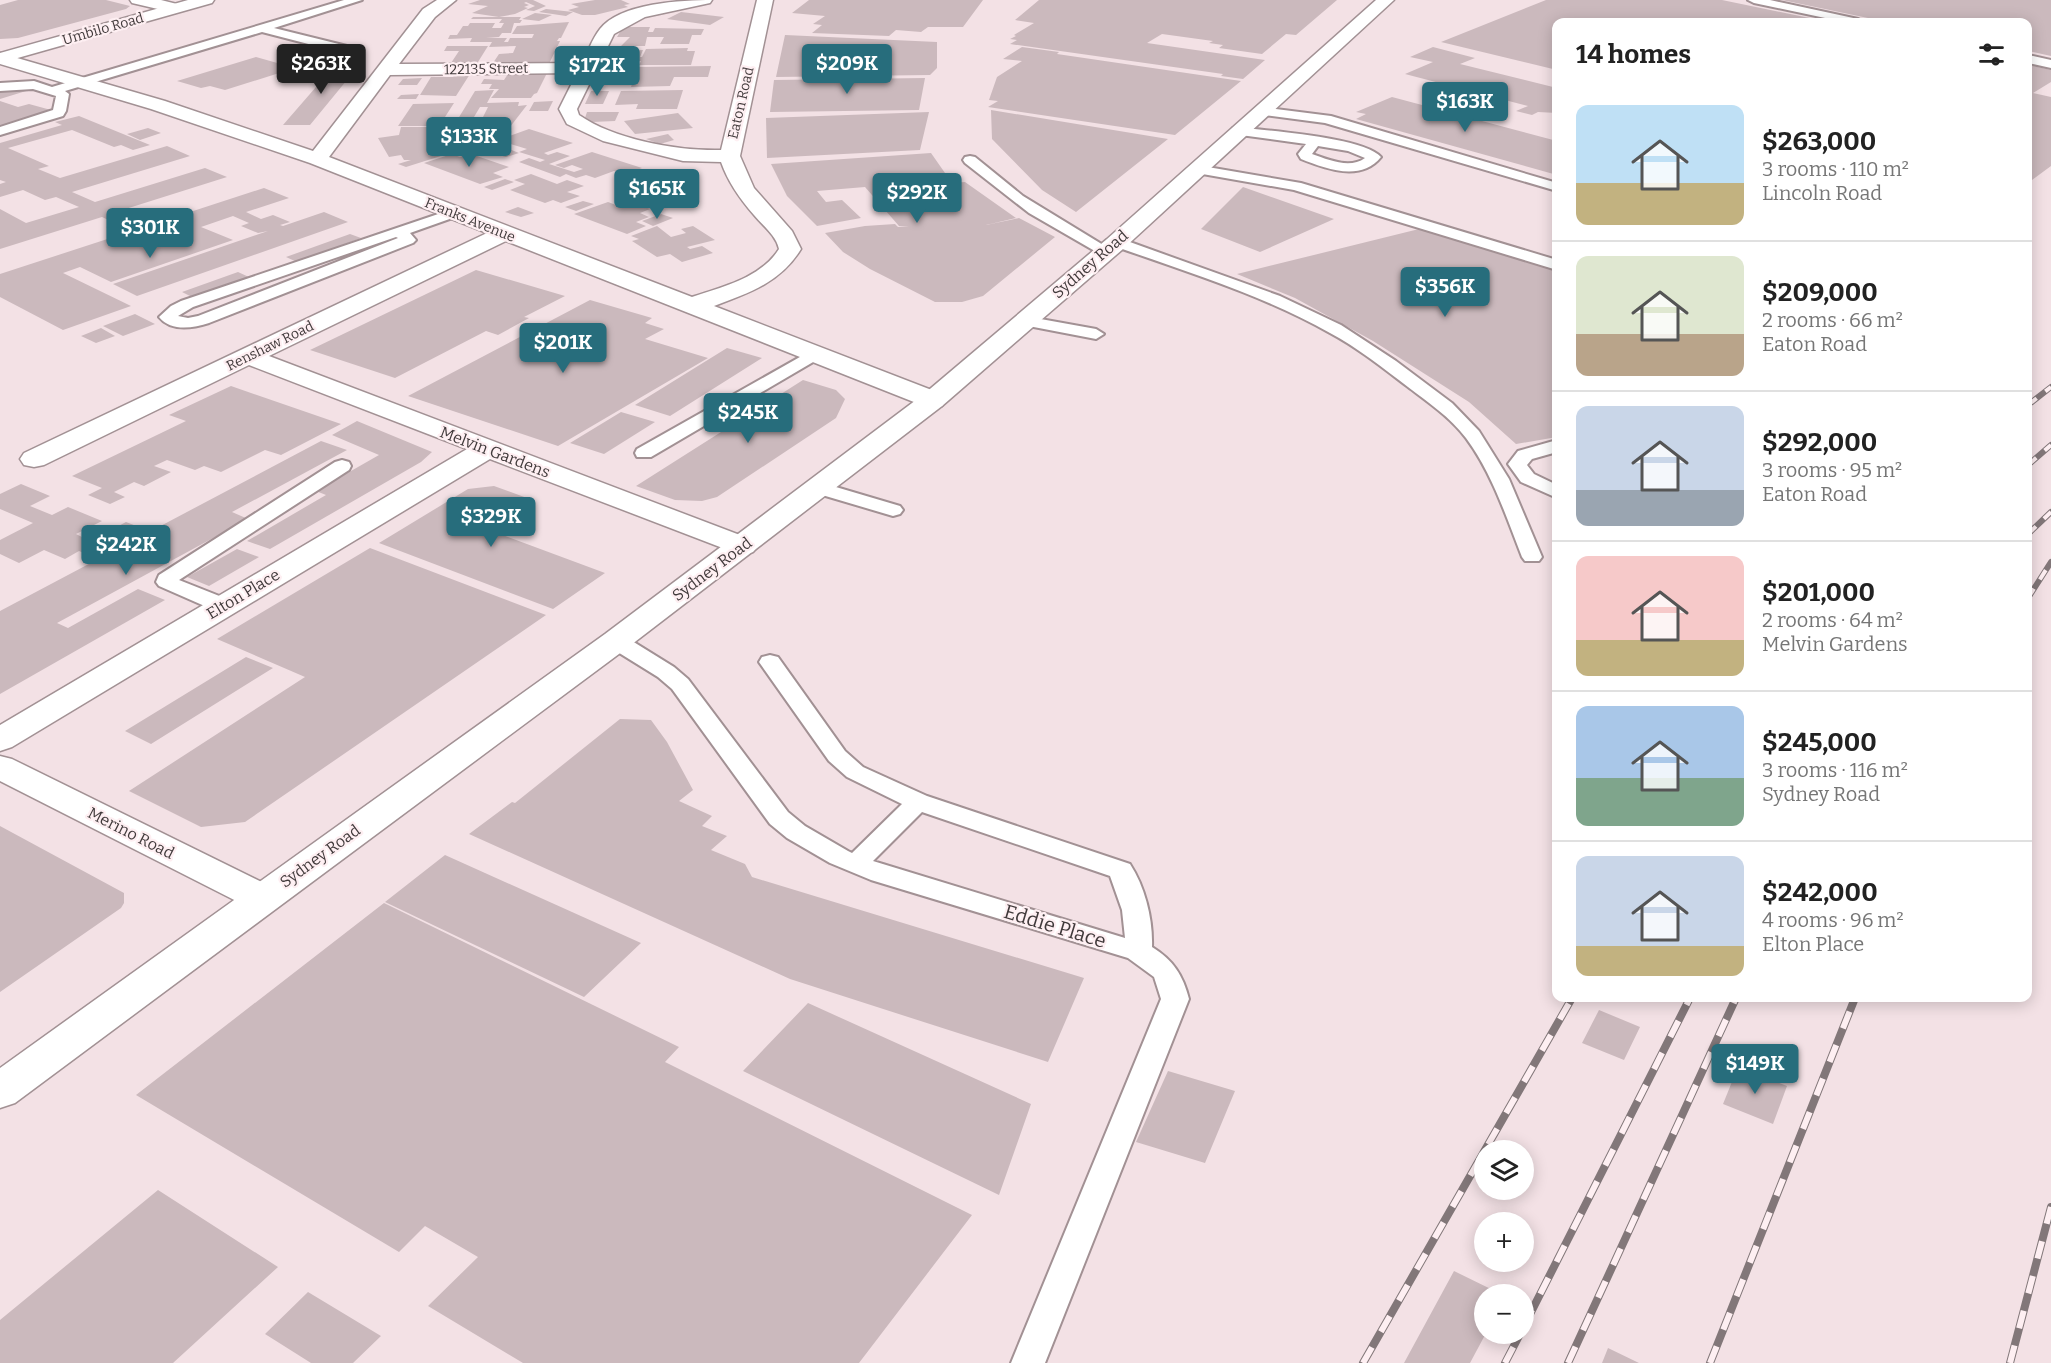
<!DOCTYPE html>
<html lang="en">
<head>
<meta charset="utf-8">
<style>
	:root { --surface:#fff; --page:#f2f2f2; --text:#222; --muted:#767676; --line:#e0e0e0; --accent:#276d7c }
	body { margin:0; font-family:Bitter,serif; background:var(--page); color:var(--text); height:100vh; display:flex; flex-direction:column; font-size:22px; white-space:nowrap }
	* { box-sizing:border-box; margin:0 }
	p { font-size:20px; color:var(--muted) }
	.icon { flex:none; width:33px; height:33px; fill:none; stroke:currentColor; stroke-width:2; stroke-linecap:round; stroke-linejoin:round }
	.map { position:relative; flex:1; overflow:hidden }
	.sheet { position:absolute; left:1552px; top:18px; width:480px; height:984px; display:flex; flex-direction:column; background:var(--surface); border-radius:12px; box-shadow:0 3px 15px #0003 }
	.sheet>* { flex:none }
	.buttons { position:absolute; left:1474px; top:1140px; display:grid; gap:12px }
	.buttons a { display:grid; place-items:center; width:60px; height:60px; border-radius:50%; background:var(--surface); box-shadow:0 3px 15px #0003; font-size:30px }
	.price { position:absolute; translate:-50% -51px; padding:0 14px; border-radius:6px; background:var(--accent); color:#fff; font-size:20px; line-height:39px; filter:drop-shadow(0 2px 3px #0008) }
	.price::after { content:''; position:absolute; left:50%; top:36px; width:18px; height:14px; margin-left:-9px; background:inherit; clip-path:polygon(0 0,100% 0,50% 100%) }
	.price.active { background:#222; color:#fff }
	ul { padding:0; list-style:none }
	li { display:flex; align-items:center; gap:18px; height:150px; padding:0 24px }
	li+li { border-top:2px solid var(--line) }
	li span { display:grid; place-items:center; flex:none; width:168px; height:120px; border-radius:12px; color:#555 }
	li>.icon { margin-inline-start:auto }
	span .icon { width:72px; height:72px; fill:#fffc; stroke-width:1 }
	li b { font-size:26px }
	h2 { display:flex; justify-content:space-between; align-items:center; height:72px; padding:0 24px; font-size:26px }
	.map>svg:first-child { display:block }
</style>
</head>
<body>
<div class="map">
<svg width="2051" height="1363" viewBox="0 0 2051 1363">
	<rect width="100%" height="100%" fill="#f3e1e5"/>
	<path fill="#cbb9bd" d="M18 0H106L130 6 126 9 18 38 0 39V5Z
		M480 0H533L546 6 534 11 526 10 535 6 526 2 524 3 529 5 524 7 528 8 515 14 499 17 472 13 488 6 468 4Z
		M595 0H621L630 4 624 5 628 7 595 15H582L568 10 579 7 571 4Z
		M809 0H983L963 27H928L921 32 896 30 889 36 812 33 822 25 813 24 825 16 792 13Z
		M1039 0H1337L1296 35 1286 34 1262 54 1219 48 1223 45 1209 43 1213 41 1162 34 1147 43 1265 60 1243 79 1221 76 1223 74 1010 44 1017 40 1010 39 1016 36 1014 35 1034 23 1015 20Z
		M1546 0H1722L1824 21 1557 22V70L1441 42Z
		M1782 0H2051V56L2028 51V22H1887Z
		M546 9 573 12 566 16 539 12Z
		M681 12 724 17 710 25 667 19Z
		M535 13 552 15 539 21 522 19Z
		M473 17H521L519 20H522L520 23H514L511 33H502L499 37 486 38H507L504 42H508L510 38H532L534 34H512L517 26 569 22 561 38H559L557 41H560L549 64 491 66 499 54 513 53 516 46 489 47 492 42H470L472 38 448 39 450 35H457L463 26H468L470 23H495L492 28H501L504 23H499L502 19H471Z
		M623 27H650L648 32H653L655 28 704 29 701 35H692L689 44H660L664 37H647L645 46H621L630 37H617Z
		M785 35 937 42V68L930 75 776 77Z
		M447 46H488L478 62H492L490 65 449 66 459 51H444Z
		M1022 47 1059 52 1057 54 1241 81 1175 135 988 107 998 101 989 100 997 77 1022 61 1003 59Z
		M1433 47 1475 58 1460 64 1557 88V113L1538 112 1532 115 1516 111 1528 106 1405 74 1433 62 1410 57Z
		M688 48 687 51H695L691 65H639L641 61H626L627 57 624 61H605L610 51 643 50 640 57H642L646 49Z
		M256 57 295 68 225 90 210 86 201 88 177 81Z
		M634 63 629 72H637L639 67 711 66 708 77H674L670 86 631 87 634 78H629L628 81 595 82 603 64Z
		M337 64 356 69 310 125H283L329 72 318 70Z
		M2028 65 2051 70V82L2033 93 2051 97V166L2028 183Z
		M547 73 537 93 534 94 531 98H491L499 89H489L492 84H481L484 79 504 80 508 74Z
		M455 74H470L456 96 420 95 431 77H453Z
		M422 78 417 85H398L403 79Z
		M925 78 919 110 770 112 774 80Z
		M12 87 26 91 0 99V90Z
		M494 90 487 103 519 102 518 106 527 105 510 127 466 132 475 117H483L488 107H480L483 102 468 127H453L475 91Z
		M683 90 677 109H636L638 104 615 105 621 91Z
		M591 91H609L603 104H585Z
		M419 94 416 99H397L401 95Z
		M1392 97 1557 141V175L1356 119 1366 114 1356 112Z
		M0 101 18 107 29 104 51 110 0 127Z
		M553 101 548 111H529L534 102Z
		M454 103 445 117 435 118 430 126H398L413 104Z
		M991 110 1168 139 1076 212 1042 190 992 139Z
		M587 112H619L615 121 592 122 585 118Z
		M929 112 920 150 767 158 766 118Z
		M678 113 693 128 635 134 624 121Z
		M79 116 150 145 133 150 121 145 114 147 72 130 8 148 49 166 38 169 60 178 167 146 190 156 72 192 95 202 205 168 227 177 116 212 132 219 142 215 156 222 120 234 106 227 117 224 102 217 0 249V209L26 223 79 207 56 197 45 200 23 190 0 197V184L6 182 0 180V143L62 125 55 122Z
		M401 127H430L429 130 442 149 432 150 433 153 444 155 406 167 398 164 411 160H404L401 155 389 157 378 138 399 135Z
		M148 128 161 133 140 140 127 134Z
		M504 129 512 132 496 137 487 134Z
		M529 129 573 143 544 153 548 155 557 152 570 156 549 164 574 172 583 169 572 165 564 168 555 165 592 152 642 168 623 175 614 171 595 178 586 175 576 178 566 174 560 177 519 162 529 158 540 162 545 160 519 152 527 149 507 143 499 146 490 143Z
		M472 133 478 137 457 142 448 137Z
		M668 134 674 140 660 144 646 139Z
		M470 146 480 149 460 156 450 152Z
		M509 149 519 153 506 157 495 154Z
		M931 153 952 183 965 182 1016 218 986 225 1019 218 1055 237 983 296 962 302H935L870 269 843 252 825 233 865 226 895 224 898 227 909 226H899L865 187 817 191 826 202 842 200 861 218 817 226 787 196 771 164Z
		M452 154 460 157 471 154 509 167 493 173 503 177 480 184 424 163Z
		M531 174 557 184 567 180 584 186 567 192 580 196 561 203 553 200 545 203 510 190 525 184 514 180Z
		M677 177 685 198 637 203 636 198 645 197 643 189 620 191 619 185Z
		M505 179 514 182 492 190 484 187Z
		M1243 187 1334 219 1260 252 1201 229Z
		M264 188 289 198 246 212 261 219 273 215 290 222 280 225 283 226 324 212 348 222 137 296 113 284 268 231 258 233 241 226 249 223 233 216 201 227 233 240 111 282 80 267 63 273 131 306 63 330 0 297V274Z
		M583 201 594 204 576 211 565 207Z
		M627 201 650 209 640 213 649 217 636 222 646 226 627 234 574 214 608 202 616 205Z
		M518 207 534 213 521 217 505 212Z
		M661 214 673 218 653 226 642 221Z
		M657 226 671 237 686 233 681 229 693 226 715 240 687 247 690 249 702 246 713 253 682 262 670 254 657 257 632 241 639 239 631 236Z
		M1419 229 1557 271V437L1516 444 1469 402 1373 341 1295 298 1237 274Z
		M350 234 361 238 297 262 286 257Z
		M476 270 565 296 524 317 529 318 498 335 486 331 395 378 310 350Z
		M238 272 251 278 194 298 182 292Z
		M590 300 652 318 645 323 664 329 645 339 708 358 558 446 408 396Z
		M135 314 155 324 123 336 103 326Z
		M101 328 115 336 96 343 81 336Z
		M727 348 762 358 670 416 635 405Z
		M803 380 836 390 845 399 836 418 717 497 702 501 675 500 636 486Z
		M231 386 341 424 281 455 265 450 221 472 204 466 195 470 167 460 154 466 171 472 144 486 134 482 114 492 125 497 110 504 88 495 102 488 72 476 186 421 169 415Z
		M621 412 655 422 604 454 570 443Z
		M357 421 432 452 421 462 270 549 247 541 326 495 316 491 379 455 332 435Z
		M321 441 347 450 232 512 248 519 57 623 68 628 138 589 165 600 0 694V611Z
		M21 484 50 496 30 506 52 515 68 507 102 521 76 534 90 541 126 522 144 529 91 556 79 551 65 559 44 550 19 563 0 554V540L33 523 0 509V494Z
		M494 486 535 501 489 530 605 573 553 609 379 543 468 489Z
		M370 548 546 615 245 822 201 827 129 791 305 677 217 639Z
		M237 549 259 557 209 586 187 577Z
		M246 657 273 668 151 744 125 731Z
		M620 719 651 720 667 742 693 790 679 801 712 816 702 826 727 836 711 850 745 864 752 877 1084 978 1048 1062 790 979 469 834 512 802 515 803Z
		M0 826 124 893V903L121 908 0 992Z
		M445 855 641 943 584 997 385 902Z
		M384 903 679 1047 665 1062 972 1215 859 1363H523L428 1306 478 1257 425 1226 399 1252 136 1095Z
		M808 1003 1031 1104 999 1195 743 1071Z
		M1599 1010 1640 1027 1624 1060 1582 1043Z
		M1738 1067 1787 1086 1773 1124 1723 1104Z
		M1168 1071 1235 1091 1205 1163 1136 1142Z
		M158 1190 278 1267 173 1363H0V1320Z
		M1454 1271 1501 1294H1485V1335L1470 1363H1404Z
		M308 1292 381 1336 353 1363H311L265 1334Z
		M1608 1348 1639 1363H1602Z"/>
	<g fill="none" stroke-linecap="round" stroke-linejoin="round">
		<defs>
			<path id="lane" d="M344 0H362L274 28 355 48V54L351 55 262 32 65 91 69 94 66 111 63 116 0 135V127L53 110 56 96 33 89 0 91V83L34 81 52 87Z
				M1748 0H1770L1858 19 1864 22H1844L1754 3Z
				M2028 55 2051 60V68L2028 63Z
				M1261 107 1331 116 1557 183V191L1325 123 1256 114 1255 111Z
				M1238 127C1267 131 1363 137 1381 157 1361 182 1326 169 1301 159L1298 154 1306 144 1233 134 1231 131 1233 128ZM1318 146 1348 151 1365 158C1350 169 1329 160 1312 154Z
				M970 156 975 157 1023 196 1113 251 1105 256 1100 254 1029 213 965 163 963 160 965 157Z
				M1196 165 1301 183 1557 260V270L1294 190 1191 172 1189 169 1191 166Z
				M453 209 460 213 458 216 410 233 416 240 413 243 209 323C193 328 171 332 159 317L171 306 181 301ZM396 237 398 238 198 316 188 318 178 316 193 307Z
				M1116 237 1280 296 1341 325 1396 361 1452 403 1479 431 1509 479 1542 557 1539 561H1525L1522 557C1506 516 1492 473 1466 438 1450 417 1429 403 1408 387 1383 368 1358 348 1330 333 1261 294 1184 271 1111 245L1108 242Z
				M1024 316 1096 329 1104 334 1096 339 1018 324 1016 321Z
				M814 349 820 350 822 354 820 358 651 457H637L635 453 637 449Z
				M1557 440V452L1532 459 1527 465 1534 474 1557 485V498L1521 482 1508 464 1518 451Z
				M342 460 349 462 351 466 349 470 179 580 232 601 235 606 232 611 224 612 216 611 159 586 156 582 159 575 335 462Z
				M819 482 900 506 903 510 900 514 893 516 812 492 809 488 812 484Z
				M616 634 624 636 674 667 688 679 788 812 805 826 848 851 852 853 902 804 847 777 829 761 759 662 762 657 770 655 778 657 845 751 863 767 927 796 1130 864C1145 887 1153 919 1152 947 1173 960 1183 975 1189 999L1045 1363H1011L1161 999 1154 977 1128 958 871 880 830 863 787 838 770 824 672 689 658 677 608 646 605 641 608 636ZM922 812 1110 876 1122 910 1125 938 873 861Z"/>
			<path id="street" d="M130 0H161L181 5 183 8 175 13 132 3Z
				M437 0H456L435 17 399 64 582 63C588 52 592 39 600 29 620 3 682 0 712 0L710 3 645 17 614 34 577 109 579 115C615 140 678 151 721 150L757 0H773L740 156 754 188 792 231 801 249C781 282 749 293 714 306L942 394 946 400 942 406 933 408 924 406 506 241 269 356 753 540 758 546 753 552 743 555 733 552 490 459 12 747 0 751V725L467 449 249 365 44 465 34 467 24 465 20 459 24 453 487 233 310 163 151 109 0 64V53L165 101 313 151 423 9ZM577 73 559 109 567 124 603 141 683 161 721 162C728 182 740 199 754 215 763 226 776 235 779 249 761 278 722 287 692 297L329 157 390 75Z
				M0 756 12 759 276 889 281 898 276 907 262 911 248 907 0 781Z"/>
			<path id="secondary" d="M188 0H214L212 3 0 63V53Z
				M1376 0H1394L1123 249 942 406 627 648 15 1103 0 1108V1068L605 634 924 394 1107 239Z"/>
		</defs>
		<use href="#lane" stroke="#a29194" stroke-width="4"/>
		<use href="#street" stroke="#a29194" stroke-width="3"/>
		<use href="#secondary" stroke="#a29194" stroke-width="3"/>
		<use href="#lane" fill="#fff" fill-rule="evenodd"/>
		<use href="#street" fill="#fff" fill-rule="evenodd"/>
		<use href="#secondary" fill="#fff" fill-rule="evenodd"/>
		<defs>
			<path id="rail-far1" d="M2028 405 2051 387
				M2028 465 2051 445
				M2028 534 2051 512
				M2028 598 2051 562"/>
			<path id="rail" d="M1524 1326 1690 998
				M1363 1363 1572 998
				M1505 1363 1520 1334
				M1568 1363 1736 998
				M1710 1363 1855 998
				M2010 1363 2051 1207"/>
		</defs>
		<use href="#rail-far1" stroke="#827779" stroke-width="6"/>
		<use href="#rail" stroke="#827779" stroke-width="8"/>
		<use href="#rail-far1" stroke="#feeff2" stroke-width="4" stroke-dasharray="11" stroke-linecap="butt"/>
		<use href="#rail" stroke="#feeff2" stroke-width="6" stroke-dasharray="18" stroke-linecap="butt"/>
	</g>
	<g text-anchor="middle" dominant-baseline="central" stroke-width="4.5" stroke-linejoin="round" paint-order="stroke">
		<g font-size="14" fill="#413a3b" stroke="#feeff2">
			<text transform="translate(103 29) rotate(-16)">Umbilo Road</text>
			<text transform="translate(486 69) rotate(-1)">122135 Street</text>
			<text transform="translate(741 103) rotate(-77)">Eaton Road</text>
			<text transform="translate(470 220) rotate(22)">Franks Avenue</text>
			<text transform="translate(270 346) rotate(-26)">Renshaw Road</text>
		</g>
		<g font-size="16" fill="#413a3b" stroke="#feeff2">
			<text transform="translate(1090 264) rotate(-41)">Sydney Road</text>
			<text transform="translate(495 452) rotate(21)">Melvin Gardens</text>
			<text transform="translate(712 569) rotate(-37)">Sydney Road</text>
			<text transform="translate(243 594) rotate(-31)">Elton Place</text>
			<text transform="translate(131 833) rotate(27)">Merino Road</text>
			<text transform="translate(320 856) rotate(-36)">Sydney Road</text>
		</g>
		<g font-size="20" fill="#413a3b" stroke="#feeff2">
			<text transform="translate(1055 926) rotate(17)">Eddie Place</text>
		</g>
	</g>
</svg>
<div class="buttons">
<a><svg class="icon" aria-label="layers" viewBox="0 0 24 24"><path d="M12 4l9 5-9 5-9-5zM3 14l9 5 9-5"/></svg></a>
<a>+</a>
<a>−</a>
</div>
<b class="price active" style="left:321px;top:95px">$263K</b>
<b class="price" style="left:847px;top:95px">$209K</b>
<b class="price" style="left:597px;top:97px">$172K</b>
<b class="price" style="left:1465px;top:133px">$163K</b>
<b class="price" style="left:469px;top:168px">$133K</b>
<b class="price" style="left:657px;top:220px">$165K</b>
<b class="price" style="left:917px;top:224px">$292K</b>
<b class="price" style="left:150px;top:259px">$301K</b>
<b class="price" style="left:1445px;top:318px">$356K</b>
<b class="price" style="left:563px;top:374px">$201K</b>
<b class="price" style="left:748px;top:444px">$245K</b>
<b class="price" style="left:491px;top:548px">$329K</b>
<b class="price" style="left:126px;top:576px">$242K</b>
<b class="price" style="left:1755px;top:1095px">$149K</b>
<section class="sheet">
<h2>14 homes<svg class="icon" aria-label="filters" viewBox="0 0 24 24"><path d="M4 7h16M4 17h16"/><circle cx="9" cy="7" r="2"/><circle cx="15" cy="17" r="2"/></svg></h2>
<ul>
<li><span style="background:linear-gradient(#bfe0f5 65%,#c2b280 0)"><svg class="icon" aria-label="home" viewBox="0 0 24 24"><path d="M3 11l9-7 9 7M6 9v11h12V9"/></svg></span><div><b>$263,000</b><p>3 rooms · 110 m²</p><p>Lincoln Road</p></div></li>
<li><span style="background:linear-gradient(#dfe7d0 65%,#b9a48a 0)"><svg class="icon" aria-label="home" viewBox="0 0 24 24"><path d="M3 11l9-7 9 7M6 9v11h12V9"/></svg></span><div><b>$209,000</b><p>2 rooms · 66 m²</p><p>Eaton Road</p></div></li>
<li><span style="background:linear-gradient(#c9d6e8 70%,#9aa5b1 0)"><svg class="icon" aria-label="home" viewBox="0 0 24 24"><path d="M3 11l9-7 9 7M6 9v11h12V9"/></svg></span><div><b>$292,000</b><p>3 rooms · 95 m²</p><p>Eaton Road</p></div></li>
<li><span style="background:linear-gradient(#f6c9c9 70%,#c2b280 0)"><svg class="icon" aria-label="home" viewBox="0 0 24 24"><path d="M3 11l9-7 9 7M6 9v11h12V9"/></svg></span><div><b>$201,000</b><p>2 rooms · 64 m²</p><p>Melvin Gardens</p></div></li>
<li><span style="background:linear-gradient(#a9c7e8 60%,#7fa58c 0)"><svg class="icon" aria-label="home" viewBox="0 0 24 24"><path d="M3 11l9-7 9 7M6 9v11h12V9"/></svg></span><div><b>$245,000</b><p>3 rooms · 116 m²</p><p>Sydney Road</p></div></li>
<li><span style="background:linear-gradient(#c9d6e8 75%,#c2b280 0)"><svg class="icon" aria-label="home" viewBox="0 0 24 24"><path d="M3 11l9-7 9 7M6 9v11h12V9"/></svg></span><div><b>$242,000</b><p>4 rooms · 96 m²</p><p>Elton Place</p></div></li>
</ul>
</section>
</div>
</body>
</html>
